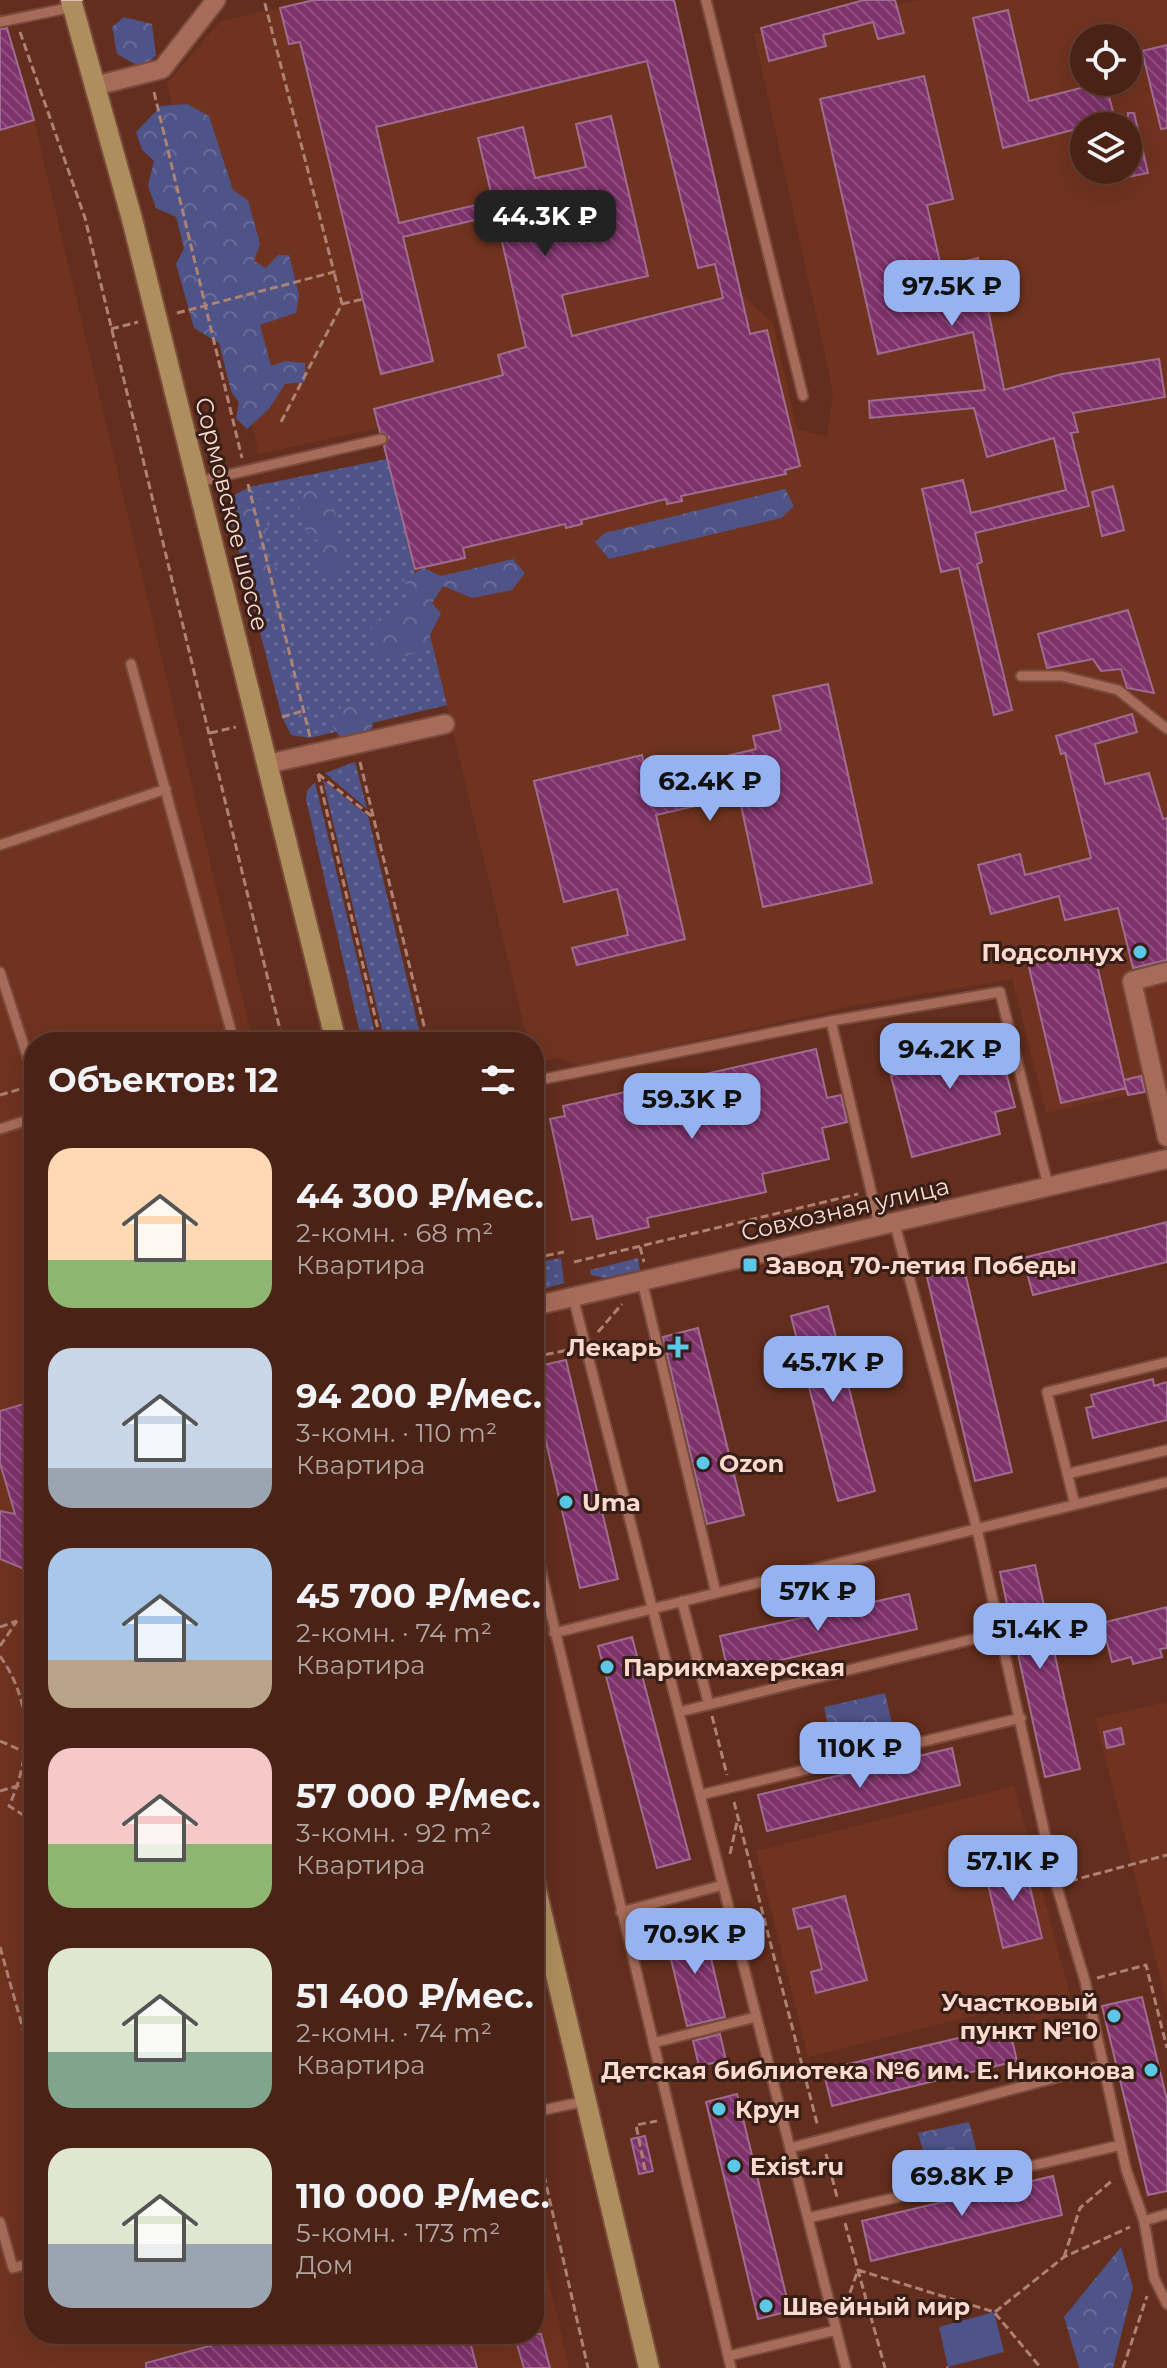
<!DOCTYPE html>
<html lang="ru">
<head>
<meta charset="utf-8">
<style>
	:root { --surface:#4a2216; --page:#512a1f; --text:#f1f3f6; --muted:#b2a4a1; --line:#613f35; --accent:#95b2f1 }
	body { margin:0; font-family:Montserrat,sans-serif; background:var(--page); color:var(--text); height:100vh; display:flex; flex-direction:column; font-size:30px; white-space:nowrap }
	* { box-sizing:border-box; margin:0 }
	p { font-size:26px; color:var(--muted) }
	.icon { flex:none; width:44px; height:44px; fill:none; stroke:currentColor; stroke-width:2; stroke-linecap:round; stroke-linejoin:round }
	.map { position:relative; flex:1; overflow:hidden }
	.panel { position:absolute; left:24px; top:1032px; width:520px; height:1312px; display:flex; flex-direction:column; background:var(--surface); border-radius:32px; box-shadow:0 8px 32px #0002,0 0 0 2px var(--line) }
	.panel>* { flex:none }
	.fabs { position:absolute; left:1070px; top:24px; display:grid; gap:16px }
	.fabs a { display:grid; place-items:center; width:72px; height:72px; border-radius:50%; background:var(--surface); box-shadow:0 8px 32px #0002,0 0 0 2px var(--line); font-size:40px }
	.price { position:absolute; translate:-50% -68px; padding:0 18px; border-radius:16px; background:var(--accent); color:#111; font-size:26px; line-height:52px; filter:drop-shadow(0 2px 4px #0008) }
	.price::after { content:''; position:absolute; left:50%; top:48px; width:24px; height:18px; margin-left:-12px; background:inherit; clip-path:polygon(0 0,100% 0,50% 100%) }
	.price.active { background:#222; color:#fff }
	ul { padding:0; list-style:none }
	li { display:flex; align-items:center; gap:24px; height:200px; padding:0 24px }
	li span { display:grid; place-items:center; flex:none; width:224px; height:160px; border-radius:24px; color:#555 }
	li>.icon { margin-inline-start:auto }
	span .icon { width:96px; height:96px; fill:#fffc; stroke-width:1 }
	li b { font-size:34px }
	h2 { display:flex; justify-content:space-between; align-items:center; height:96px; padding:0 24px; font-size:34px }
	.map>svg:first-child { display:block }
</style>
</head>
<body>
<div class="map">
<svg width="1167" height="2368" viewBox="0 0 1167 2368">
	<defs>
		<pattern id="grass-dots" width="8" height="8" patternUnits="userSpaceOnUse" patternTransform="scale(2)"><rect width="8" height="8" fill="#4e5388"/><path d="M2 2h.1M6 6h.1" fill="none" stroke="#686b98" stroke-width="1.8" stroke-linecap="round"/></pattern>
		<pattern id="forest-crowns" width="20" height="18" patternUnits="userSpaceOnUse" patternTransform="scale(2)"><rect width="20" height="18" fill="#4e5388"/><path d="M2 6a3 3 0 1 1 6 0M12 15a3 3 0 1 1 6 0" fill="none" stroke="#686b98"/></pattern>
		<pattern id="building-back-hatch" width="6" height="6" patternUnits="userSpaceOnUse" patternTransform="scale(2)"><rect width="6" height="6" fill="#7e326b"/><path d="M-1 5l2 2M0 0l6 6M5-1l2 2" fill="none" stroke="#914f7f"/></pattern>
	</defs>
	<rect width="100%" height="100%" fill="#632e1d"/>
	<path fill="#70331f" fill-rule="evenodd" d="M314 0H674L741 294 773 323 797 429 827 437 833 392 754 34 921 0H1167V1086L1046 1113 1012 979 852 1006 581 1066 558 1058 534 1063V1042H528L379 428 259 454 167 83 221 21ZM1084 38H1128V82H1084ZM1084 126H1128V170H1084Z
		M0 7 34 120 253 1042H34V2334H534V2218L569 2368H0Z
		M1167 1702V2005L1095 1718Z
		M1014 1786 1074 2010 1032 2022 1026 2003 808 2057 756 1851Z"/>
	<path fill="url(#grass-dots)" d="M387 459 447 705 310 738 291 735 282 717 227 505 236 494 249 487Z
		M355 762 367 809 325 773Z
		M323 780 368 816 422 1042H385Z
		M315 782 377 1042H362L306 799 307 791Z
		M561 1258 564 1283 534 1292V1263Z
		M638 1258 640 1270 604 1278 591 1275 590 1270Z"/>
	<path fill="url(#forest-crowns)" d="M124 17 152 24 156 56 140 67 117 54 112 27Z
		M187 104 209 116 233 190 248 200 260 244 254 261 266 268 278 255H289L299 295 296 313 260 325 271 366 285 361 305 363V382L285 384 269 409 247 429 236 418 239 403 231 391 219 343 194 328 176 264 184 248 176 217 156 208 148 186 154 161 142 150 136 132 161 106Z
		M312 485 330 496 338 523 331 537 343 545 346 559 334 578 320 571 319 542 304 529 298 499Z
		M785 489 794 506 781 518 609 559 595 542 605 533Z
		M246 493 262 500 269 535 255 543 241 533 237 504Z
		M513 559 525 573 512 590 472 598 443 586 432 603 441 613C425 647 416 663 376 656L371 626 412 602 404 579 424 568 441 576Z
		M263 560 278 569 282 589 272 599 258 593 253 568Z
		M359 701 375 717 370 733 341 739 330 722 344 704Z
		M885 1693 893 1729 832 1743 824 1707Z
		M969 2122 980 2164 930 2176 918 2133Z
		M1121 2247 1133 2287 1113 2368H1079L1064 2317Z"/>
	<path fill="#4e5388" d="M994 2312 1004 2352 948 2367 939 2327Z"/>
	<path fill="url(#building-back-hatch)" stroke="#a06c90" stroke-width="2" fill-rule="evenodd" d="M314 0H674L750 334 767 330 800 466 785 470 786 474 681 496 682 501 667 504 666 499 581 520 582 524 566 528 565 524 463 548 465 558 415 569 384 446 389 437 380 432 374 409 503 375 498 355 526 347 496 215 403 237 433 361 381 374 300 42 289 44 280 8ZM647 61 698 268 715 264 723 298 572 336 562 295 648 276 611 116 576 124 586 167 535 178 523 127 478 138 493 201 399 223 376 127Z
		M864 0H895L904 33 878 39 873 22 823 35 826 46 769 61 761 28Z
		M1008 10 1029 101 1105 82 1115 119 1003 148 973 18Z
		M7 28 34 120 0 130V29Z
		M1167 45V128L1161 129 1142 51Z
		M924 76 953 199 927 205 941 267 978 258 1004 390 1062 374 1159 359 1165 397 1073 413 1078 432 1071 433 1089 506 975 533 982 562 977 564 1012 710 994 715 959 568 941 572 922 489 963 480 971 513 1066 490 1054 438 987 457 974 408 870 418 869 401 985 390 973 332 878 354 820 99Z
		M1128 113H1134L1148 173 1128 177Z
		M1113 486 1124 530 1102 536 1092 492Z
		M1128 610 1154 693 1127 688 1121 669 1101 671 1093 659 1047 668 1038 634Z
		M828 684 872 883 763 907 739 796 656 815 685 939 577 965 572 948 628 935 617 889 564 902 534 781 642 755 646 775 756 749 753 736 781 730 773 696Z
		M1132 714 1137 732 1095 744 1105 784 1149 773 1163 819 1167 818V960L1133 968 1118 908 1065 920 1059 896 991 914 978 865 1020 854 1025 875 1091 858 1065 753 1061 754 1056 736Z
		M1093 948 1124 1080 1141 1076 1145 1092 1128 1095 1124 1081 1126 1088 1061 1103 1028 963Z
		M965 1028 970 1048 998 1041 1015 1107 995 1112 1000 1134 912 1157 891 1076 904 1072 897 1045Z
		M816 1049 827 1098 841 1095 847 1122 822 1128 829 1159 762 1174 766 1192 647 1218 649 1227 597 1239 592 1216 572 1220 550 1119 565 1116 563 1106Z
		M1167 1222V1262L1033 1295 1023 1258Z
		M964 1268 1012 1472 975 1481 927 1277Z
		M828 1306 875 1491 838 1501 791 1316Z
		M698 1328 744 1515 707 1524 663 1337Z
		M566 1360 618 1579 580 1588 534 1390V1367Z
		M1153 1379 1154 1386 1167 1382V1420L1093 1438 1086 1408 1094 1406 1091 1395Z
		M34 1401V1573L0 1559V1511L15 1514 0 1463V1411Z
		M1035 1565 1080 1769 1045 1777 1000 1572Z
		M909 1594 917 1629 728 1672 720 1636Z
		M1167 1607V1648L1160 1649 1162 1657 1133 1664 1131 1657 1112 1662 1102 1623Z
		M632 1637 690 1859 657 1868 598 1646Z
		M1121 1728 1124 1744 1107 1748 1104 1732Z
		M952 1748 960 1785 767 1831 758 1795Z
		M1023 1858 1042 1938 1003 1948 984 1867Z
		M845 1896 867 1980 816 1993 811 1972 822 1969 811 1926 798 1929 793 1909Z
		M703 1925 725 2017 687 2026 665 1934Z
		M1142 1997 1167 2100V2191L1148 2195 1102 2006Z
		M1009 2026 1017 2061 832 2106 823 2070Z
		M720 2034 726 2060 699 2066 693 2041Z
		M737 2094 790 2311 758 2319 706 2102Z
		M645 2136 653 2171 639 2174 631 2139Z
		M1053 2176 1062 2215 871 2261 862 2221Z
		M254 2334H468L477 2368H146V2363Z
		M514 2334H541L550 2368H524Z"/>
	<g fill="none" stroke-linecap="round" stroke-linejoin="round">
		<defs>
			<path id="service" d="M706 0 803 396
				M0 22 73 7
				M197 482 382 439
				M131 664 234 1042
				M1021 676H1062L1118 690 1167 729
				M0 845 166 789
				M0 972 34 1077
				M534 1081 831 1021
				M0 1129 34 1118
				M894 1221 977 1529 1056 1884 1085 1981 1126 2169 1144 2221 1167 2214
				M879 1225 831 1021 1000 992 1048 1186
				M642 1281 716 1593
				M573 1297 846 2368
				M1067 1474 1167 1450
				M1075 1505 1047 1392 1167 1362
				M534 1542 731 2368
				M682 1601 709 1705
				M554 1633 1167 1482
				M679 1712 1002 1632
				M700 1795 1021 1718
				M621 1912 723 1885
				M653 2043 756 2017
				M534 2112 586 2101
				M790 2148 1104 2065
				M808 2218 1121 2145
				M1144 2221 1154 2278 1167 2304
				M0 2222 13 2268 34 2262
				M728 2356 836 2330"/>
			<path id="minor" d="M95 86 162 69 216 0
				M267 764 445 724
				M1167 972 1132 981 1167 1137
				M534 1306 1167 1159"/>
			<path id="primary" d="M71 0 132 219 336 1042
				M534 1881 649 2368"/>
		</defs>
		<use href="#service" stroke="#784b3c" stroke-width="13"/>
		<use href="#minor" stroke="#784b3c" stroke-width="22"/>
		<use href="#primary" stroke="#784b3c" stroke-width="24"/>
		<path stroke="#ad8173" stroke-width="3" stroke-dasharray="8 4" stroke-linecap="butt" d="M20 32 85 218 283 1042
			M154 92 242 458
			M342 304 363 299
			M177 313 334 272 264 0
			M111 329 138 322
			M281 422 342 304 334 272
			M248 484 310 737
			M282 717 303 711
			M210 733 236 727
			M360 762 428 1042
			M318 774 381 1042
			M318 774 374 818
			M0 1095 27 1087
			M640 1247 644 1262
			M534 1258 564 1252
			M574 1262 858 1194
			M598 1332 622 1304
			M534 1357 573 1349
			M0 1627 17 1621
			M0 1646 17 1621
			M0 1656C33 1703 32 1755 9 1806L34 1822
			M712 1716 727 1775
			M0 1741 34 1756
			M0 1791 34 1781
			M734 1802 818 2127
			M730 1854 737 1822
			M1070 1881 1167 1855
			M0 1947 34 2068
			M1097 1978 1146 1965 1167 2048
			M536 2140 588 2368
			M826 2154 837 2197
			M645 2170 636 2125 657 2121
			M845 2223 885 2368
			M1064 2257 1080 2208 1114 2179
			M846 2304 858 2270 994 2312 1041 2368
			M995 2312 1064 2257 1130 2227
			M947 2368 948 2367
			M1123 2368 1147 2296"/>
		<use href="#service" stroke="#a76c59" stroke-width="9"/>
		<use href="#minor" stroke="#a76c59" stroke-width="18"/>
		<use href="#primary" stroke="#ae8e5c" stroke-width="20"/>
		<path stroke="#e3bdb1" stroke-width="2" d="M62 0H82"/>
	</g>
	<g fill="#5ac8e6" stroke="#371f17" stroke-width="3">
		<circle cx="1140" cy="952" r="8"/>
		<rect x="742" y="1257" width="16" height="16" rx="4"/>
		<path d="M674 1335h8v8h8v8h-8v8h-8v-8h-8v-8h8z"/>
		<circle cx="703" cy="1463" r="8"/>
		<circle cx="566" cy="1502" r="8"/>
		<circle cx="607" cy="1667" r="8"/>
		<circle cx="1114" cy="2016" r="8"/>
		<circle cx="1151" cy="2070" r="8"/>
		<circle cx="719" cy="2109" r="8"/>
		<circle cx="734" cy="2166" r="8"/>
		<circle cx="766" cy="2306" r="8"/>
	</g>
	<g text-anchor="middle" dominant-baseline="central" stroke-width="6" stroke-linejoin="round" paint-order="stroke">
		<g font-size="24" fill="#fcdacf" stroke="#371f17">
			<text transform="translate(232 514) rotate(76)">Сормовское шоссе</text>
			<text transform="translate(845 1209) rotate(-13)">Совхозная улица</text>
		</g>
		<g font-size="24" font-weight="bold" fill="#fcdacf" stroke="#371f17" text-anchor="start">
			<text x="1124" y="952" text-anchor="end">Подсолнух</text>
			<text x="766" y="1265">Завод 70-летия Победы</text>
			<text x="662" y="1347" text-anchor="end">Лекарь</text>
			<text x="719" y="1463">Ozon</text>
			<text x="582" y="1502">Uma</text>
			<text x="623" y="1667">Парикмахерская</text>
			<text x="1098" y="2002" text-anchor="end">Участковый<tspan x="1098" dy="28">пункт №10</tspan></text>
			<text x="1135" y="2070" text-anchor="end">Детская библиотека №6 им. Е. Никонова</text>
			<text x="735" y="2109">Крун</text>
			<text x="750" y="2166">Exist.ru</text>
			<text x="782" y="2306">Швейный мир</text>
		</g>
	</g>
</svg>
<div class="fabs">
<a><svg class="icon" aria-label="locate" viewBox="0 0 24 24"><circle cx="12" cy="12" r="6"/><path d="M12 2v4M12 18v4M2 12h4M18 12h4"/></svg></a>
<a><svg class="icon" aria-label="layers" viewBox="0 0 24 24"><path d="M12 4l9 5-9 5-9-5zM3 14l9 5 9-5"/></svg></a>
</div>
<b class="price active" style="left:545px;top:258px">44.3K ₽</b>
<b class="price" style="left:952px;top:328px">97.5K ₽</b>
<b class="price" style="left:710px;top:823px">62.4K ₽</b>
<b class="price" style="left:950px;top:1091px">94.2K ₽</b>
<b class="price" style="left:692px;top:1141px">59.3K ₽</b>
<b class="price" style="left:833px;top:1404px">45.7K ₽</b>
<b class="price" style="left:818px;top:1633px">57K ₽</b>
<b class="price" style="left:1040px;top:1671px">51.4K ₽</b>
<b class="price" style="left:860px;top:1790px">110K ₽</b>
<b class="price" style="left:1013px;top:1903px">57.1K ₽</b>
<b class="price" style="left:695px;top:1976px">70.9K ₽</b>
<b class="price" style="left:962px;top:2218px">69.8K ₽</b>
<section class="panel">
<h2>Объектов: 12<svg class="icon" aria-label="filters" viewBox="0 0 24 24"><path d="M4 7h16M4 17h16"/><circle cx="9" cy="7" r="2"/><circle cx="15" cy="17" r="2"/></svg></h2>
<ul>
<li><span style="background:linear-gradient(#ffd9b3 70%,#8fb573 0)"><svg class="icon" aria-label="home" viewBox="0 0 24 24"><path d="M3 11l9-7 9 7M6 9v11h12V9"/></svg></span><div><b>44 300 ₽/мес.</b><p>2-комн. · 68 m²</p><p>Квартира</p></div></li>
<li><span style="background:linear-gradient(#c9d6e8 75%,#9aa5b1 0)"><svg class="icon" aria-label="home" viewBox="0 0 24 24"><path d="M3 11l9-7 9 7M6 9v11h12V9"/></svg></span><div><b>94 200 ₽/мес.</b><p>3-комн. · 110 m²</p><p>Квартира</p></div></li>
<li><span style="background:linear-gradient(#a9c7e8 70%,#b9a48a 0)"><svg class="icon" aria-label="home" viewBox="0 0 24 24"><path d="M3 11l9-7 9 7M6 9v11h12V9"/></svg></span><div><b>45 700 ₽/мес.</b><p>2-комн. · 74 m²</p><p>Квартира</p></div></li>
<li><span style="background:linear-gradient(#f6c9c9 60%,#8fb573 0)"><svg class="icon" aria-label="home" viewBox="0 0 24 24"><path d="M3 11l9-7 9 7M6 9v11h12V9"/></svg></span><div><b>57 000 ₽/мес.</b><p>3-комн. · 92 m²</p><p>Квартира</p></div></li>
<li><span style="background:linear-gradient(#dfe7d0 65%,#7fa58c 0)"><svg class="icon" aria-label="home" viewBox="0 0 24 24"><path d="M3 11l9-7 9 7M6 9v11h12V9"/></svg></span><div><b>51 400 ₽/мес.</b><p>2-комн. · 74 m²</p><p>Квартира</p></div></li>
<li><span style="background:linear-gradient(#dfe7d0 60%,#9aa5b1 0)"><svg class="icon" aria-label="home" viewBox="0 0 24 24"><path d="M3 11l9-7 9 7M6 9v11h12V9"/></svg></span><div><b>110 000 ₽/мес.</b><p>5-комн. · 173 m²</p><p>Дом</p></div></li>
</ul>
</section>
</div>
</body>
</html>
